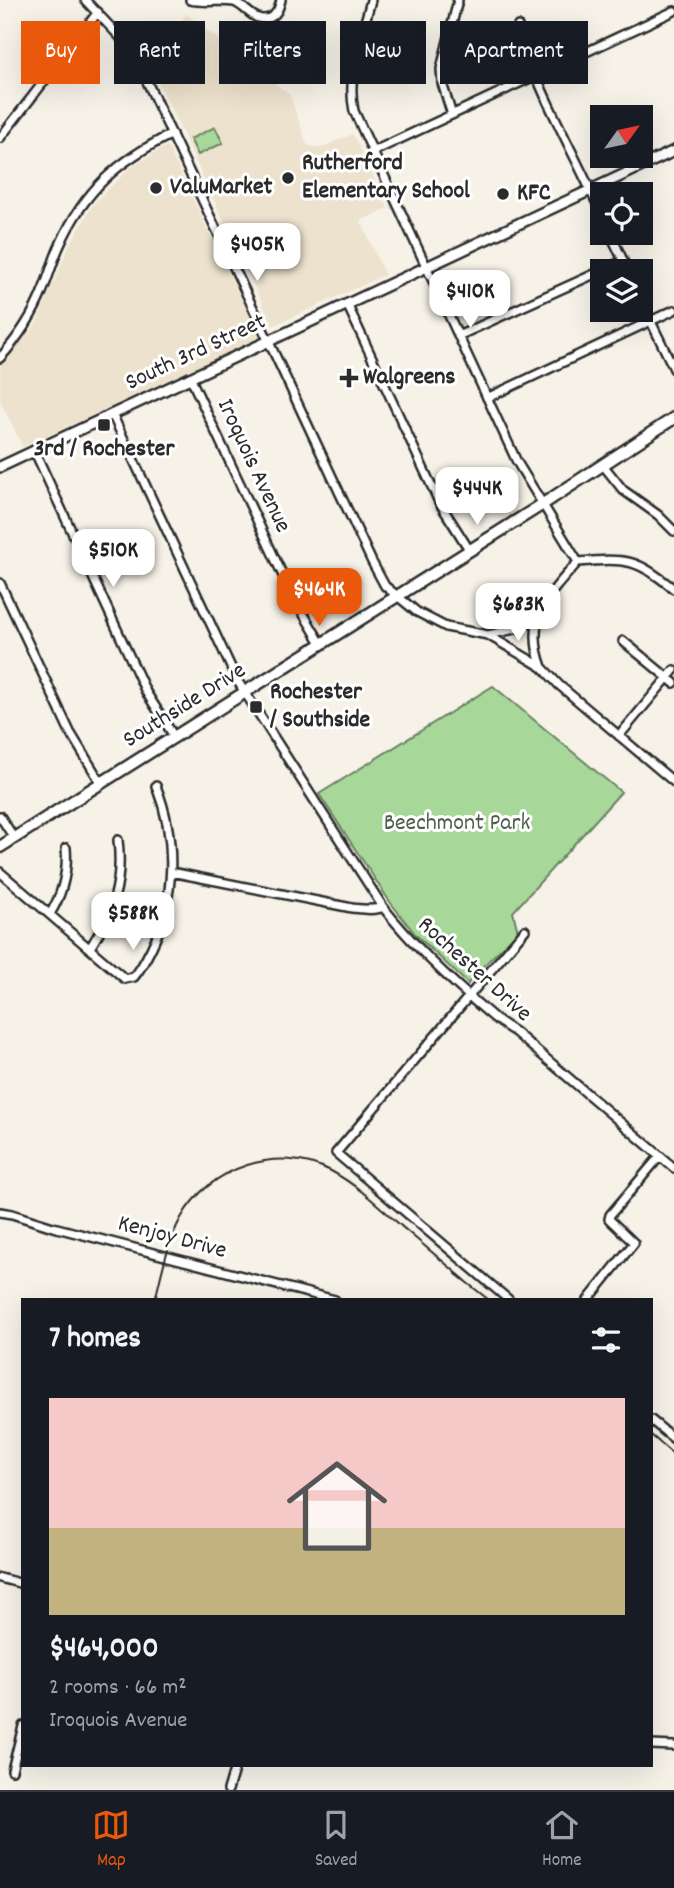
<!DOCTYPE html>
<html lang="en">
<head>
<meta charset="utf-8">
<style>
	:root { --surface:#171b24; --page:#20242c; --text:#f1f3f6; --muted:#9ea1a6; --line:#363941; --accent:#ea580c }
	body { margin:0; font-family:Dekko,sans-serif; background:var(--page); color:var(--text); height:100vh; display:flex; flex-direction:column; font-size:26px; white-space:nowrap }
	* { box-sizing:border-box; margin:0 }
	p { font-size:23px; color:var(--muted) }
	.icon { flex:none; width:38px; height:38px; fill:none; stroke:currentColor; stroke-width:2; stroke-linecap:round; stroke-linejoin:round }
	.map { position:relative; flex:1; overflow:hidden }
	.sheet { position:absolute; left:21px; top:1298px; width:632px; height:469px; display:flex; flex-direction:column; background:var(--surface); border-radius:0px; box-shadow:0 7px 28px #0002 }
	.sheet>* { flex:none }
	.banner { position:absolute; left:21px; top:21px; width:634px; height:63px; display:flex; gap:14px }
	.needle { width:46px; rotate:57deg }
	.controls { position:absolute; left:590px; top:105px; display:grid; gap:14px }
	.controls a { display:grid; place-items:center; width:63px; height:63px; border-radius:0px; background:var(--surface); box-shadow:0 7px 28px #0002; font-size:35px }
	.price { position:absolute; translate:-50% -60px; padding:0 16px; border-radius:14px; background:#fff; color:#222; font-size:23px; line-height:46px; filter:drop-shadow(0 2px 4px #0008) }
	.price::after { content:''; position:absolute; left:50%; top:42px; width:21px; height:16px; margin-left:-10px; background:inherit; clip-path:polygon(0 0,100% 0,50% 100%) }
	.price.on { background:var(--accent); color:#fff }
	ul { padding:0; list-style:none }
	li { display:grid; align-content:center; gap:14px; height:371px; padding:0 28px }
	li span { display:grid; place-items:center; height:217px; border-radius:0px; color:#555 }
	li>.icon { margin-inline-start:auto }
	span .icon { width:126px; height:126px; fill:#fffc; stroke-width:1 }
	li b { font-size:30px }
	h2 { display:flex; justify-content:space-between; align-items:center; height:84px; padding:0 28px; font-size:30px }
	.chip { padding:0 24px; border-radius:0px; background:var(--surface); box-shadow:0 7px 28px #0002; font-size:24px; line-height:63px }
	.chip.on { background:var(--accent); color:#fff }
	.tab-bar { display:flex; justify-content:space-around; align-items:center; height:98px; border-top:2px solid var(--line); background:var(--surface); font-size:19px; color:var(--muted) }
	.tab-bar a { display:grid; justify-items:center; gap:4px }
	.tab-bar .on { color:var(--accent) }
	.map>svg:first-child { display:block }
</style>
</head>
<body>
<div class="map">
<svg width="674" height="1790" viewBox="0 0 674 1790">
	<rect width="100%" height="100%" fill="#f7f2e8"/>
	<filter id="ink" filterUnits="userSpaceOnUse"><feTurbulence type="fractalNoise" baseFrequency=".0143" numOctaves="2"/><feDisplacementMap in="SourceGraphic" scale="14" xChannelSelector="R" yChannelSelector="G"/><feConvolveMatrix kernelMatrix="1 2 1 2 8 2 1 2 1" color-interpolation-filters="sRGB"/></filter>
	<g filter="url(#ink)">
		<path fill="#ede2cd" d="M186 14 290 95 307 145 320 148 353 134 388 208 361 221 385 275 273 326 153 71 152 68Z
			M167 145 260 338 23 447 0 400V366L36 324 70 244 94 203 131 167Z"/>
		<path fill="#a7d899" stroke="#698262" stroke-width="2" d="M215 127 223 143 198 155 190 139Z
			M493 686 621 792 513 912 518 932 472 977 468 984 416 935 390 902 319 794Z"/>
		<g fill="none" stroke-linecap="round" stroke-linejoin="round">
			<defs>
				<path id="minor" d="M85 0 120 37 142 71 372 562 385 586 417 612 446 627 488 635 542 667 559 685 674 782
					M190 0C202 3 221 0 234 2 247 7 254 23 269 18 277 15 279 8 281 0
					M371 0C362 36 346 74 354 111L517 462 578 562C627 558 635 558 674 589
					M518 26C538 92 574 152 602 215
					M452 115 442 83 441 69 458 0
					M0 138 98 12
					M372 152 674 11
					M610 233 628 271
					M640 299 674 369
					M347 304 439 502 470 551
					M458 336 623 261
					M0 358C18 338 33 316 43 290 49 276 53 260 60 245 84 190 119 160 172 134
					M190 377 285 580 297 603 322 645
					M487 398 674 310
					M112 414 237 680 383 907C415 948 453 983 492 1016 499 1022 507 1027 515 1032L674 1168
					M34 450 146 692 175 738
					M603 465 623 490 658 515 674 531
					M0 583 70 732 101 783
					M488 635 515 629 537 618
					M623 641 674 683
					M542 667C524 619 548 595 578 562
					M619 736 674 670
					M0 816 14 838
					M0 872 125 979 134 977C141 969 146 959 151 949 176 898 177 839 156 786
					M171 872 352 908C362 909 374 911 383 907
					M50 914C63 893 68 872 66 848
					M90 948C113 912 123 884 118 840
					M0 1212 12 1214 53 1227 335 1300
					M509 1300 336 1153 525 930
					M588 1300 634 1243 609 1219 610 1215 660 1156
					M651 1420 674 1439
					M0 1578 23 1584
					M651 1745 674 1746
					M12 1770 23 1726
					M228 1790 235 1766"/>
				<path id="tertiary" d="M0 467 674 151"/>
				<path id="secondary" d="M0 847 543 504 674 418"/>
			</defs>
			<use href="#minor" stroke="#2b2b2b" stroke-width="12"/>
			<use href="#tertiary" stroke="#2b2b2b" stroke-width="14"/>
			<use href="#secondary" stroke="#2b2b2b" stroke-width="15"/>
			<use href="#minor" stroke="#fff" stroke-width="7"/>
			<use href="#tertiary" stroke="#fff" stroke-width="9"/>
			<use href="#secondary" stroke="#fff" stroke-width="10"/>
			<path stroke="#2b2b2b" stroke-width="2" d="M401 1226 465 1280
				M456 1274 489 1300
				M155 1300C162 1273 167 1243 181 1218 209 1167 278 1144 331 1171 359 1186 383 1210 407 1231
				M651 1435 674 1455"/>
		</g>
	</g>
	<g fill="#2b2b2b" stroke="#fff" stroke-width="2.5">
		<circle cx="288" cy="178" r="7"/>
		<circle cx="156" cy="188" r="7"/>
		<circle cx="503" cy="194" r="7"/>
		<path d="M345.5 367.5h7v7h7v7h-7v7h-7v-7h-7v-7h7z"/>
		<rect x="97" y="418" width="14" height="14" rx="3.5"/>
		<rect x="249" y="700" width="14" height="14" rx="3.5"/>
	</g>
	<g text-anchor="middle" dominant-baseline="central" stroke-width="6" stroke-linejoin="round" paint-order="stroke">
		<g font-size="24" font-weight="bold" fill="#2b2b2b" stroke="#fff" text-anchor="start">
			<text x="302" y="164">Rutherford<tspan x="302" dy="28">Elementary School</tspan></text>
			<text x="170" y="188">ValuMarket</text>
			<text x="517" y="194">KFC</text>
			<text x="363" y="378">Walgreens</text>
			<text x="104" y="450" text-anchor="middle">3rd / Rochester</text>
			<text x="270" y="693">Rochester<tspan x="270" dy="28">/ Southside</tspan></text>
		</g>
		<g font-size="24" fill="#2b2b2b" stroke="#fff">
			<text transform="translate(196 353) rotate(-25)">South 3rd Street</text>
			<text transform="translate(253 466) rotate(65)">Iroquois Avenue</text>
			<text transform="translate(185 706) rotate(-32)">Southside Drive</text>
			<text transform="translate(474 970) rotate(42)">Rochester Drive</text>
			<text transform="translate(172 1238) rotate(15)">Kenjoy Drive</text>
		</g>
		<g font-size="24" fill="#505f4c" stroke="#fff">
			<text x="457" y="824">Beechmont Park</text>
		</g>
	</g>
</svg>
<div class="controls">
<a><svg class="needle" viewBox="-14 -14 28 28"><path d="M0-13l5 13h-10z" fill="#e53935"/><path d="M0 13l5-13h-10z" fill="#9ea1a6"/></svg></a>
<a><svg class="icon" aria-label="locate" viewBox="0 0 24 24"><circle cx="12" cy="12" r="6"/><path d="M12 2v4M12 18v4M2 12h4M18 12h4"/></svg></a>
<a><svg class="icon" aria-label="layers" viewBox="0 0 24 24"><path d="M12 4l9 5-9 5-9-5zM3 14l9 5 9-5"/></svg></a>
</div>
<b class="price" style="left:257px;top:283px">$405K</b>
<b class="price" style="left:470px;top:330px">$410K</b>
<b class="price" style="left:477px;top:527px">$444K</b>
<b class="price" style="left:113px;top:589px">$510K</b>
<b class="price on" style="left:319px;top:628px">$464K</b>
<b class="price" style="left:518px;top:643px">$683K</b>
<b class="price" style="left:133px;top:952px">$588K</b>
<div class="banner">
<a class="chip on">Buy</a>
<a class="chip">Rent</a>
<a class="chip">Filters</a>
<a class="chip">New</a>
<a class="chip">Apartment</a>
</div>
<section class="sheet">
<h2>7 homes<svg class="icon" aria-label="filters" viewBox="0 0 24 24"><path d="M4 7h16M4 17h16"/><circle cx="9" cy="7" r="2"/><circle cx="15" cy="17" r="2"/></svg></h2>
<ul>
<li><span style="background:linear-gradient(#f6c9c9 60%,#c2b280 0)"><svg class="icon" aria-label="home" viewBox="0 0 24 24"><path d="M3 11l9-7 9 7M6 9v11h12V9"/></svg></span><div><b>$464,000</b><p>2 rooms · 66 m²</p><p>Iroquois Avenue</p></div></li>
</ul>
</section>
</div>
<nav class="tab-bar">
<a class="on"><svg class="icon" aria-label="map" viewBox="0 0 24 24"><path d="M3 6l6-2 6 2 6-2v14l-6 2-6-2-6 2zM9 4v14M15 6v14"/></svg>Map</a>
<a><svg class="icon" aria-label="saved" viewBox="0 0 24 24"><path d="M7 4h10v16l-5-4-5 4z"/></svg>Saved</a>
<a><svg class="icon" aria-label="home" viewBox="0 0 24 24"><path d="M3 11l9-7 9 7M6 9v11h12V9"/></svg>Home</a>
</nav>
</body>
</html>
